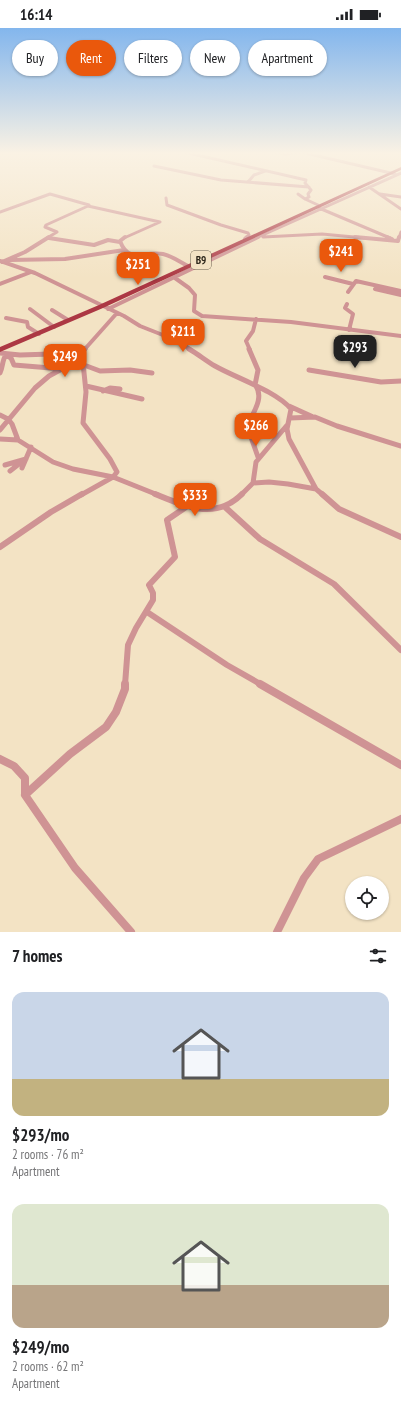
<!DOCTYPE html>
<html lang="en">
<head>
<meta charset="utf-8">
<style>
	:root { --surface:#fff; --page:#f6f6f6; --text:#202124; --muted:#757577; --accent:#ea580c }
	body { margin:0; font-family:"PT Sans Narrow",sans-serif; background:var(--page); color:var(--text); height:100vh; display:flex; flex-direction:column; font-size:15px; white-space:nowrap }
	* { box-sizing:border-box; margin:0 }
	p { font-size:13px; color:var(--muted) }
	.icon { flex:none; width:22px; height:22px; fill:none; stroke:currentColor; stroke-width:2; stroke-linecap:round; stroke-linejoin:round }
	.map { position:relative; height:904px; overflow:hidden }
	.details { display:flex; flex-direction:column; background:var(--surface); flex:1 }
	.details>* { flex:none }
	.guide { position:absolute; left:12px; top:12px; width:377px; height:36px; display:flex; gap:8px }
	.tools { position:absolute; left:345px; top:848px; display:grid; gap:8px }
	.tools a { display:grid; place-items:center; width:44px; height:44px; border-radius:50%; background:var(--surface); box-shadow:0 1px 3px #0004; font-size:20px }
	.price { position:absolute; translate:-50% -34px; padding:0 9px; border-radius:8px; background:var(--accent); color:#fff; font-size:13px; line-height:26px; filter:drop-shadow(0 1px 2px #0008) }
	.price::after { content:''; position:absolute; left:50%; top:24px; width:12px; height:9px; margin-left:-6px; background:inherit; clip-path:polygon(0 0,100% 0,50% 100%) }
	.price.selected { background:#222; color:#fff }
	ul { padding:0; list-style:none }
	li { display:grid; align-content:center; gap:8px; height:212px; padding:0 12px }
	li span { display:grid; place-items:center; height:124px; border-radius:12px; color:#555 }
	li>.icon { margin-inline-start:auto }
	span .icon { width:72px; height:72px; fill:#fffc; stroke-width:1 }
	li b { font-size:17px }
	h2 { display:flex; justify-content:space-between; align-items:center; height:48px; padding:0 12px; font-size:17px }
	.tag { padding:0 14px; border-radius:18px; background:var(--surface); box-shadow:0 1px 3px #0004; font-size:14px; line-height:36px }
	.tag.selected { background:var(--accent); color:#fff }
	.status { display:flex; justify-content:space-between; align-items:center; height:28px; padding:0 20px; background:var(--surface); direction:ltr }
	.status svg { height:11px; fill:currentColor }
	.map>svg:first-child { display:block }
</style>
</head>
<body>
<div class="status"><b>16:14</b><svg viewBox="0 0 49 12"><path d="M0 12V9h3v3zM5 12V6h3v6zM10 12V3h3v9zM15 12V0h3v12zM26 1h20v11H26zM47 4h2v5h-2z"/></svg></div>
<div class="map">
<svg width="401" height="904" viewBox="0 0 401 904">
	<rect width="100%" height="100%" fill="#f3e3c4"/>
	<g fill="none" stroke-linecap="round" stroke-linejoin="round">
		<path stroke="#cf9394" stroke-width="3" d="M184 124 306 152 305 155 311 162 308 166 309 169 305 171 318 177
			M273 124 285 126 304 124
			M301 124 395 146
			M154 138 221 152 309 159
			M248 154 254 147 265 143
			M369 159 401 181
			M298 166 305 171
			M380 166 401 169
			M166 170 167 177 221 197 248 205 249 207 246 210
			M319 180 390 210
			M0 184 50 166 89 177
			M263 209 322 206 365 210
			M47 210 57 204 45 199 46 197 88 178 160 194 124 210
			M256 210 401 145
			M399 210 401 204"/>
		<path stroke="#cf9394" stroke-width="4" d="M125 209 120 213C129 237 145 222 163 226 172 228 180 234 188 238
			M355 209 398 213
			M387 209 392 211
			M49 210 94 217 108 212 120 214
			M245 211 247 209
			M398 213 399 209
			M9 232 65 231 124 222
			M0 233 35 245 124 288 140 298 178 313 191 322
			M2 234 25 224 49 209
			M325 249 353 256
			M175 250 189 260 195 267 194 283 202 288 291 294 401 308
			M0 256 31 244
			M375 261 401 267
			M348 264 356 253 401 263
			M347 276 345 280 353 286 349 302
			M30 281 54 299
			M108 281 258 209
			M52 282 68 292
			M6 290 27 294 28 299 39 306
			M84 322 117 285
			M250 322 246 313 253 303 256 291"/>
		<path stroke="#cf9394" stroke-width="5" d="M189 321C198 326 206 333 215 338 236 350 276 363 291 381L287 401 289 411 316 461
			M249 321 258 342 255 357C265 369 253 385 247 398L258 429
			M0 325 20 327 82 325 86 364 83 395 110 431 117 444 113 449 81 467
			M84 337 100 343 130 342 152 345
			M309 342 381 354 401 353
			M0 345C3 339 2 332 6 327L11 330 14 337 63 341
			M86 358 142 371
			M103 363 110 360 120 361
			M289 378 311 388
			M0 387 8 391 12 396 18 412 53 434 73 441 113 449 158 467
			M290 390 315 389 337 398 401 418
			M0 402 35 360 49 348 71 336 85 321
			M0 411 18 412
			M5 437 26 431
			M22 440 31 419
			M10 443 24 432
			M253 455 256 434 288 396
			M241 467 253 455 269 454 288 456 316 461 323 467"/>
		<path stroke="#cf9394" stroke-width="6" d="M155 466C185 478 215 493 242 466
			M322 466 339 481 401 509
			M225 479 260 511 334 556 401 622
			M0 519 51 484 82 466
			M147 584 227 637 262 657
			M125 657 128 617 136 600 153 572V565L149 557 175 529 167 492 186 479"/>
		<path stroke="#cf9394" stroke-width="8" d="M260 656 401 737
			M0 731 14 738 25 750V767L75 840 131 904
			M25 767 70 726 106 699 116 684 125 661V656
			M277 904 304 850 318 831 401 791"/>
		<path fill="#ac3844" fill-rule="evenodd" d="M401 139V142L103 280 0 324V319L99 277Z"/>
	</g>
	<linearGradient id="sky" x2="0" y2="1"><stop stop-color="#83b6ed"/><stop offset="0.5" stop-color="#faf2e4"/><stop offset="1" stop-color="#faf2e4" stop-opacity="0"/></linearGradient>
	<rect width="401" height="250" fill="url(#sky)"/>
	<g text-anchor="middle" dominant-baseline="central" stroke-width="3" stroke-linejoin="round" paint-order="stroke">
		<rect fill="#f3e3c4" stroke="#685f4d" stroke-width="1" x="191" y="223" width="20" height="18" rx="3"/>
		<g font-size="11" font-weight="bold" fill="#2c261a">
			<text x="201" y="232">B9</text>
		</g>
	</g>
</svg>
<div class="tools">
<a><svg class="icon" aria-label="locate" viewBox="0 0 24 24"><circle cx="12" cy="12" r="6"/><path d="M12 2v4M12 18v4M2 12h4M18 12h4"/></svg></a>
</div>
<b class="price" style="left:341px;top:245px">$241</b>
<b class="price" style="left:138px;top:258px">$251</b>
<b class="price" style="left:183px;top:325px">$211</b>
<b class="price selected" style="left:355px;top:341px">$293</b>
<b class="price" style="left:65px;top:350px">$249</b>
<b class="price" style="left:256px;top:419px">$266</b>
<b class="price" style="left:195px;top:489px">$333</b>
<div class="guide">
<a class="tag">Buy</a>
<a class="tag selected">Rent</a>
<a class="tag">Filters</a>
<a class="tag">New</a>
<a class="tag">Apartment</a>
</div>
</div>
<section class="details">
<h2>7 homes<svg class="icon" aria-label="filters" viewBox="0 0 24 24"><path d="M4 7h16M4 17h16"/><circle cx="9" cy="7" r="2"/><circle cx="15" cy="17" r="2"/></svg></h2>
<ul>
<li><span style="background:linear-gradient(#c9d6e8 70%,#c2b280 0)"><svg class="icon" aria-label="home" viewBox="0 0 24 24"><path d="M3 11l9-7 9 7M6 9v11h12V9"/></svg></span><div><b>$293/mo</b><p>2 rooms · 76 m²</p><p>Apartment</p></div></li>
<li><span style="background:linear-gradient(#dfe7d0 65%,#b9a48a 0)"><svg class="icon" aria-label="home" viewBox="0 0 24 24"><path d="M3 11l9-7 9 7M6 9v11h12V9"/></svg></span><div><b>$249/mo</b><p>2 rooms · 62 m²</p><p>Apartment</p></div></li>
</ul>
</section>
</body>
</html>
